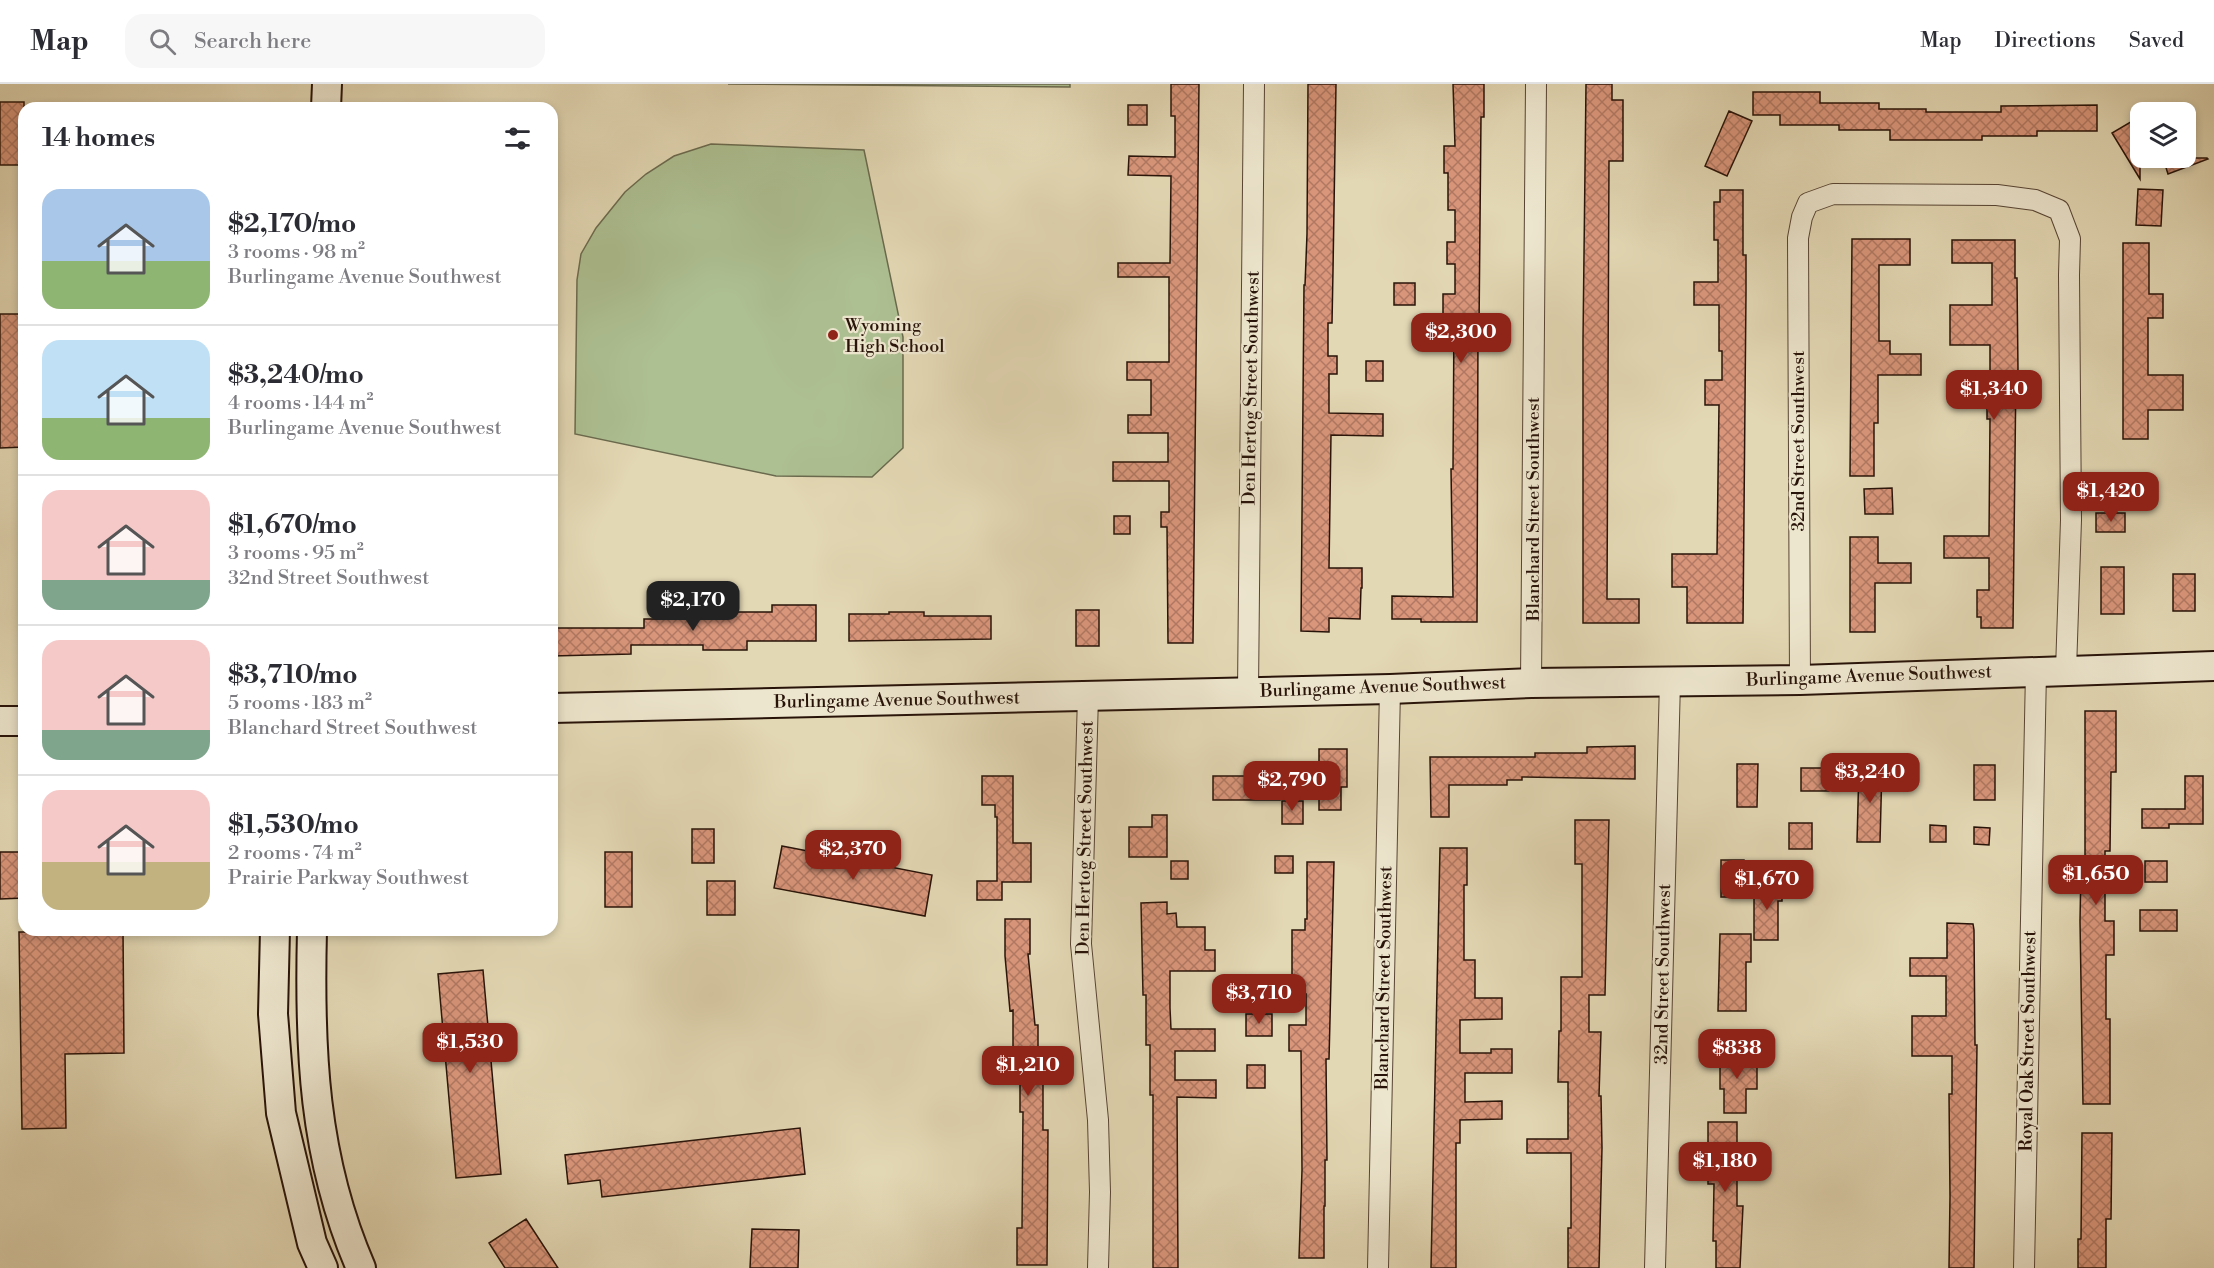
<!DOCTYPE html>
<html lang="en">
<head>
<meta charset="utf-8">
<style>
	:root { --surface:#fff; --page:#f7f7f7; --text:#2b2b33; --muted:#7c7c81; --line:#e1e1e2; --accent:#8f2418 }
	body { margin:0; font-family:"Libre Bodoni",serif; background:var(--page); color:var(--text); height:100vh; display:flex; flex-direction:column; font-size:22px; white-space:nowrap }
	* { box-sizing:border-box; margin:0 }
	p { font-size:20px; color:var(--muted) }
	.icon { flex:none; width:33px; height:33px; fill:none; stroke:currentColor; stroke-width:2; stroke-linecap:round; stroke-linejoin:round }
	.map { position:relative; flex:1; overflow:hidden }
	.panel { position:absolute; left:18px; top:18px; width:540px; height:834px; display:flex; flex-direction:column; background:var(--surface); border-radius:18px; box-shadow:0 3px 9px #0003 }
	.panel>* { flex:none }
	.fabs { position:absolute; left:2130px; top:18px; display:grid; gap:12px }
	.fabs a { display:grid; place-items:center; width:66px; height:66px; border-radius:12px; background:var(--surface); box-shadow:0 3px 9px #0003; font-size:30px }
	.price { position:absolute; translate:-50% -51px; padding:0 14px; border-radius:12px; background:var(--accent); color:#fff; font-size:20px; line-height:39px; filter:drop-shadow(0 2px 3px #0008) }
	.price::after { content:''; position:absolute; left:50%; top:36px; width:18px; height:14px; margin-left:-9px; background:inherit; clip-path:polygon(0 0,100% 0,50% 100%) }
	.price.active { background:#222; color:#fff }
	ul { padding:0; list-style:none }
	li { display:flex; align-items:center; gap:18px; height:150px; padding:0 24px }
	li+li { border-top:2px solid var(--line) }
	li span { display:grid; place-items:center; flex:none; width:168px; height:120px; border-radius:18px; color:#555 }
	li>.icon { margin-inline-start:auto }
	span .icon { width:72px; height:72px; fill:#fffc; stroke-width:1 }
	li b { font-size:26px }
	h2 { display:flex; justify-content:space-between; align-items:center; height:72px; padding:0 24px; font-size:26px }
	header { display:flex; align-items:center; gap:36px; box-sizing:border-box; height:84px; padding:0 30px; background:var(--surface); border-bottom:2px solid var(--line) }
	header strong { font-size:28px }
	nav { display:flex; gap:33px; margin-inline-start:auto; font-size:21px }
	.search { width:420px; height:54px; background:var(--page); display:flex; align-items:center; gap:15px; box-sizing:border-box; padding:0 21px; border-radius:18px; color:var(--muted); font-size:22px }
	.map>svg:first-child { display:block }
</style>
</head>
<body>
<header>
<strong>Map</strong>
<div class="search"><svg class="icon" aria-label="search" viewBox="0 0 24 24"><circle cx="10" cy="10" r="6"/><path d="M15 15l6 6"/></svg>Search here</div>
<nav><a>Map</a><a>Directions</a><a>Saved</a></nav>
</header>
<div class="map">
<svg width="2214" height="1184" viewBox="0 0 2214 1184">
	<defs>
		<pattern id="building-cross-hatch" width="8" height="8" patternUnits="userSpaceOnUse" patternTransform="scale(1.5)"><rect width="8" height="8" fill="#da967b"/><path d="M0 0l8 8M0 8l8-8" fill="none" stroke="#b17963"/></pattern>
	</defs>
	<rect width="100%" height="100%" fill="#e3d8b4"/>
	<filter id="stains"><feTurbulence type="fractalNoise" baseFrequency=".00333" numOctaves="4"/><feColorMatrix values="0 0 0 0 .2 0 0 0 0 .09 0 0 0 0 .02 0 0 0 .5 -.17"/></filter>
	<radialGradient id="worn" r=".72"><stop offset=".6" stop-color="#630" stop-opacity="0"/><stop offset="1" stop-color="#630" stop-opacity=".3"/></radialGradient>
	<path fill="#adc092" stroke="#6a6a4e" stroke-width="1.5" d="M728 0H1070V3Z
		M711 60 864 66 903 253V364L872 393 776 392 575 350 577 196 581 170 596 144 625 108 646 90 674 72Z"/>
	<path fill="url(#building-cross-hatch)" stroke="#281309" stroke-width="1.5" d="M1171 0H1199L1193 559H1168L1167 443H1161V428H1169V397H1113V378H1168V349H1128V331H1151V296H1127V278H1169V193H1118V179H1170L1171 92 1128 91 1129 72 1175 73V32H1171Z
		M1308 0H1336L1333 187 1332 239H1328V272H1337V290H1329V329L1383 330V352L1331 351 1329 484H1362V504H1361L1360 535 1329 534V548L1301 547 1304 201H1305L1307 150Z
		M1453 0H1484V33H1481L1479 245H1478L1477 538H1421V535H1392V512L1453 513 1451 385H1453L1454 234H1443V210H1455V180H1447V158H1455V126H1448V89H1444V62H1455Z
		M1586 0H1612V16H1623V77H1609L1607 515H1639V539H1583V256Z
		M1753 8H1820V19H1879V25H1926V28H2001V22L2097 21V47H2037V52H1982V56H1890V46H1839V41H1780V31H1753Z
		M0 18H24V81H0Z
		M1128 21H1147V41H1128Z
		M1729 27 1752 37 1727 92 1705 82Z
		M2134 36 2140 47V95L2112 49Z
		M2163 74H2207L2208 75 2168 90Z
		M2138 105 2163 106 2161 142 2136 141Z
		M1720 106H1743V171H1746V208L1743 539H1687V503H1672V470H1717L1719 321H1705V296H1722V267H1719V221H1694V198H1718V156H1714V118H1720Z
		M1852 155H1910V181H1879V257H1890V270H1921V291H1878V339H1874V392H1850Z
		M1952 156H2015V194H2017L2018 287H2016L2013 544H1981V533H1977V506H1989V474H1944V452H1989L1990 335H1987V298H1990V261H1950V221H1992V179H1952Z
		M2123 159H2149V210H2163V234H2148V291H2183V326H2148V355H2123Z
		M1394 199H1415V221H1394Z
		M0 230H24V363L0 364Z
		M1366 277H1383V297H1366Z
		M1892 404 1893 430H1865L1864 405Z
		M2096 429H2125V448H2096Z
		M1114 432H1130V450H1114Z
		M1850 453H1878V479H1911V499H1875V548H1850Z
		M2101 483H2124V530H2101Z
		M2173 490H2195V527H2173Z
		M772 521H816V557H747V566H703V561H631V570L552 572V544H644V535H703V528H772Z
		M1076 526H1099V562H1076Z
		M889 528H924V532H991V555L849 557V530H889Z
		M2085 627H2116V688H2111L2110 767H2105V837H2114V871H2106V935H2110V1020H2083L2080 837 2081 784H2085Z
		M1635 662V695L1522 693V696H1507V701H1449V733H1431L1430 673H1535V669H1587V663Z
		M1319 665H1347V703H1341V726H1319Z
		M1737 680H1758L1757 723H1737Z
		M1974 681H1995V716H1974Z
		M1859 683H1882L1880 758H1857Z
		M1801 684H1829V707H1801Z
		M1257 689H1279L1280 716H1213V692H1257Z
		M982 692H1013V759H1031V798H1002V816H977V797H997V733H995V721H982Z
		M2185 692H2203V740H2169V744H2142V725H2185Z
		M1282 717H1303V740H1282Z
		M1152 731H1167V773H1129V743H1152Z
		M1575 736H1609L1605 911H1589V948H1601L1599 1012H1601L1602 1064 1599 1184H1568V1144H1571V1069H1527V1055H1568V998H1558L1559 947H1561V893H1582V780H1575Z
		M1789 739H1812V765H1789Z
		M1930 741 1946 742V758H1930Z
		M1974 743 1990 744 1989 761 1974 760Z
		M692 745H714V779H692Z
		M782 762 932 791 925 832 774 804Z
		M1440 764H1467V801H1464V876H1475V914H1502V935L1460 936V969H1491V965H1512V989H1465V1018L1502 1017V1035L1460 1036V1059H1456V1184H1431Z
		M0 768H24V814L0 815Z
		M605 768H632V823H605Z
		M1275 772H1293V789H1275Z
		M1721 776H1744V813H1721Z
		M1171 777H1188V795H1171Z
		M2145 777H2167V798H2145Z
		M1307 778H1334L1329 975H1326L1327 1076H1325V1122H1324V1174H1299L1302 1086 1301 967H1289V941H1306V910H1294V894H1292V846H1305V835H1307Z
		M707 797H735V831H707Z
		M1754 799H1782V817H1778V856H1754Z
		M1167 818V830L1176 829 1177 843H1205V866H1215V887H1170V924L1171 945H1215V967H1175V996H1216V1014L1177 1013 1178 1184H1153V1011H1150V961H1146V911H1143L1141 819Z
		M2140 826H2177V847H2140Z
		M1005 835H1030V870H1028L1035 941H1038V991H1043V1046H1048L1047 1181H1017V1144H1022L1023 1028H1020V979H1013V926L1010 927 1005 872Z
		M1947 839 1973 840 1974 846 1975 961H1977L1974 1184H1949L1950 1112 1949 1010H1952V972H1912V932H1946V892H1910V874H1947Z
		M29 846H123L124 969 65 970 66 1044 22 1045 19 848H29Z
		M1720 850H1751V878H1746V927H1718Z
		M483 886 501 1090 456 1094 438 890Z
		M1246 930H1272V952H1246Z
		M1720 970H1757V1005H1746V1029H1724V1005H1720Z
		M1247 981H1265V1004H1247Z
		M1708 1038H1737V1122H1743L1740 1184H1716V1157H1713L1714 1100H1708Z
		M800 1044 805 1090 602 1113 600 1096 568 1100 565 1071Z
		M2082 1049H2112L2111 1135H2106V1184H2078V1155H2081Z
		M526 1135 558 1184H505L489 1159Z
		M752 1145 799 1146 798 1184H750Z"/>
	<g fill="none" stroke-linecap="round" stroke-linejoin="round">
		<defs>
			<path id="street" d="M1800 596 1798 154 1802 133 1808 119 1833 110 1997 111 2035 116 2059 126 2070 155 2069 191 2071 436 2066 586
				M1531 599 1536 0
				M1248 607 1254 0
				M1088 612 1081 860 1098 1036 1100 1108 1098 1184
				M1378 1184 1390 605
				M1655 1184 1670 597
				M2024 1184 2036 587"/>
			<path id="secondary" d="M326 24 327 0
				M552 624 1390 605 1531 599 1800 596 2214 582
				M0 637H24
				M275 846 273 930 281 1029 312 1159 323 1184
				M312 846C309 964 313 1074 361 1184"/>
		</defs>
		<use href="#street" stroke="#574434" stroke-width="22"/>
		<use href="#secondary" stroke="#281309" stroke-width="32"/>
		<use href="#street" stroke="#ede6ce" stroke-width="20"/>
		<use href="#secondary" stroke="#ede6ce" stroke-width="28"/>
	</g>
	<circle fill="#8f2418" stroke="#ede6ce" stroke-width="2" cx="833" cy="251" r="6"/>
	<g text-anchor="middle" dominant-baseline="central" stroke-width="4.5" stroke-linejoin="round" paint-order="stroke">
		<g font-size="18" fill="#281309" stroke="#ede6ce" text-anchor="start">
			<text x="845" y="241">Wyoming<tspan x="845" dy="21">High School</tspan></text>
		</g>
		<g font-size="18" fill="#281309" stroke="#ede6ce">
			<text transform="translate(1251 304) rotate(-89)">Den Hertog Street Southwest</text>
			<text transform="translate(1798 357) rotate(-90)">32nd Street Southwest</text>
			<text transform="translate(1533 425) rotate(-90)">Blanchard Street Southwest</text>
			<text transform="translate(1869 592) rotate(-2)">Burlingame Avenue Southwest</text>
			<text transform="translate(1383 603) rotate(-2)">Burlingame Avenue Southwest</text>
			<text transform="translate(897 616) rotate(-1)">Burlingame Avenue Southwest</text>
			<text transform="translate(1085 754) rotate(-89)">Den Hertog Street Southwest</text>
			<text transform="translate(1663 890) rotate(-89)">32nd Street Southwest</text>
			<text transform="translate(1384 894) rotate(-89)">Blanchard Street Southwest</text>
			<text transform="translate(2028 957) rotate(-89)">Royal Oak Street Southwest</text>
		</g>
	</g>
	<rect width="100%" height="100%" filter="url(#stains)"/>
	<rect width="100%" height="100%" fill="url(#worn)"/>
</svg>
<div class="fabs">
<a><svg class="icon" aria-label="layers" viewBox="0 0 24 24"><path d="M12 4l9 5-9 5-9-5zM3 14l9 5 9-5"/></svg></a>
</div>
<b class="price" style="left:1461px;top:280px">$2,300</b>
<b class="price" style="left:1994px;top:337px">$1,340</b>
<b class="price" style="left:2111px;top:439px">$1,420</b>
<b class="price active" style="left:693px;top:548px">$2,170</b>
<b class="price" style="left:1870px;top:720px">$3,240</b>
<b class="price" style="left:1292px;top:728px">$2,790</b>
<b class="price" style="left:853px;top:797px">$2,370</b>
<b class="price" style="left:2096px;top:822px">$1,650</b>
<b class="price" style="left:1767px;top:827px">$1,670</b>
<b class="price" style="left:1259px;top:941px">$3,710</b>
<b class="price" style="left:470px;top:990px">$1,530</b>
<b class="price" style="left:1737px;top:996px">$838</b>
<b class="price" style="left:1028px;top:1013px">$1,210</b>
<b class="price" style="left:1725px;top:1109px">$1,180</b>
<section class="panel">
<h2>14 homes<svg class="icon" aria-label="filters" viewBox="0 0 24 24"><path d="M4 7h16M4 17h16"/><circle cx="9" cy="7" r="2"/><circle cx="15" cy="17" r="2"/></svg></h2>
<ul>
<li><span style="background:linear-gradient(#a9c7e8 60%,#8fb573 0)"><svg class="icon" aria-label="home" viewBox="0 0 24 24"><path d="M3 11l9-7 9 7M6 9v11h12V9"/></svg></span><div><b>$2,170/mo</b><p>3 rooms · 98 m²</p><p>Burlingame Avenue Southwest</p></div></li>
<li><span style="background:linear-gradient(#bfe0f5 65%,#8fb573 0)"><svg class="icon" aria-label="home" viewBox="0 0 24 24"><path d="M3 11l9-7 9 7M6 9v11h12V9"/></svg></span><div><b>$3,240/mo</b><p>4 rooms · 144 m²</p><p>Burlingame Avenue Southwest</p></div></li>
<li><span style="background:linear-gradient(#f6c9c9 75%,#7fa58c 0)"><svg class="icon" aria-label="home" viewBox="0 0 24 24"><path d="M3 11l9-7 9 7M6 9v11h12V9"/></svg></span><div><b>$1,670/mo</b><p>3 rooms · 95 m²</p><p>32nd Street Southwest</p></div></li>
<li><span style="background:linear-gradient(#f6c9c9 75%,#7fa58c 0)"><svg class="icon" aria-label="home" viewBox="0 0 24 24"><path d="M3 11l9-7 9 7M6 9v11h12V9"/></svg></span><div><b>$3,710/mo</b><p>5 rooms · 183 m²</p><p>Blanchard Street Southwest</p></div></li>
<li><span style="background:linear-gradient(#f6c9c9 60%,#c2b280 0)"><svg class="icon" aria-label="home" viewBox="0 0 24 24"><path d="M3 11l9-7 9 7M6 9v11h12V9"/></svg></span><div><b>$1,530/mo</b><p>2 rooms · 74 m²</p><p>Prairie Parkway Southwest</p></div></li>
</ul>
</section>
</div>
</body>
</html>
